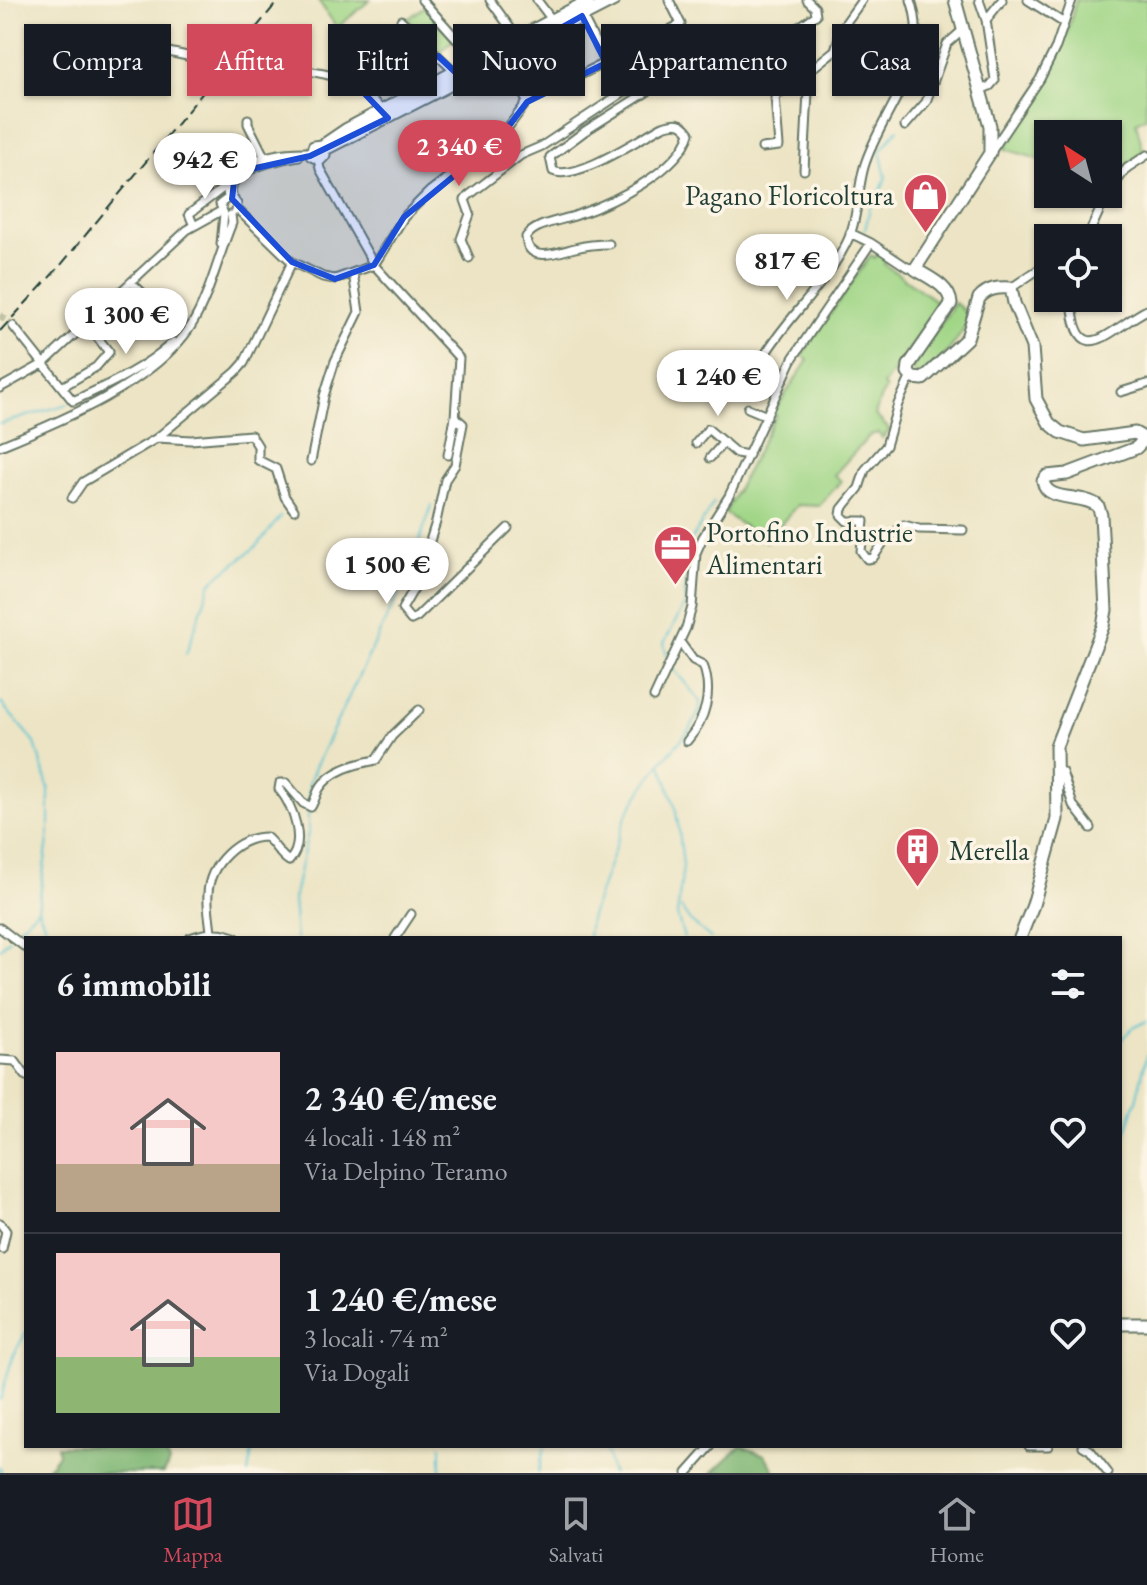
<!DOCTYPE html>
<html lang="it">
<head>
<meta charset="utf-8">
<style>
	:root { --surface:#171b24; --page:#242831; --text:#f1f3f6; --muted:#9ea1a6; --line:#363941; --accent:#d1495b }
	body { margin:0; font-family:"EB Garamond",serif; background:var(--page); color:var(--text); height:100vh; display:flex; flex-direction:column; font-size:30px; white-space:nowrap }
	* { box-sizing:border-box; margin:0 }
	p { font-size:26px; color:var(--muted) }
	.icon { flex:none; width:44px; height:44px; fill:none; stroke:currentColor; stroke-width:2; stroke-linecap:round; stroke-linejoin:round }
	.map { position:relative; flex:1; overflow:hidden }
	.details { position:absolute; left:24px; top:936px; width:1098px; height:512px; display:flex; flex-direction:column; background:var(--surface); border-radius:0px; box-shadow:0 2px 6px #0004 }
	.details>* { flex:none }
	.hud { position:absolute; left:24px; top:24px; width:1100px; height:72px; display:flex; gap:16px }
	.needle { width:52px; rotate:324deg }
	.buttons { position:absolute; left:1034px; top:120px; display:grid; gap:16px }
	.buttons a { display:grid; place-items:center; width:88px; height:88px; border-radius:0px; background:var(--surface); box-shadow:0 2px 6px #0004; font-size:40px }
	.price { position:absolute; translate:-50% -68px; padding:0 18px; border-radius:28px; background:#fff; color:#222; font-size:26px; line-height:52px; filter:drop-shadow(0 2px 4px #0008) }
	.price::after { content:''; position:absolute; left:50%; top:48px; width:24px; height:18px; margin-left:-12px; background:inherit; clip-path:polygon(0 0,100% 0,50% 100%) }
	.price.on { background:var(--accent); color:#fff }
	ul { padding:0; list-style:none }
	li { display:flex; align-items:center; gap:24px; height:200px; padding:0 32px }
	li+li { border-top:2px solid var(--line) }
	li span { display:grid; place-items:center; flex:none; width:224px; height:160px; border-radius:0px; color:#555 }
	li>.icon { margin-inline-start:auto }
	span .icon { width:96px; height:96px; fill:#fffc; stroke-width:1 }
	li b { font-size:34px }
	h2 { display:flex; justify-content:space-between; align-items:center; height:96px; padding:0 32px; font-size:34px }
	.tag { padding:0 28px; border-radius:0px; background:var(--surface); box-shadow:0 2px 6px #0004; font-size:28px; line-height:72px }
	.tag.on { background:var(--accent); color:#fff }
	.tabs { display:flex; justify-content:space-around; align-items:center; height:112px; border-top:2px solid var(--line); background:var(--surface); font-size:22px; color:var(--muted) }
	.tabs a { display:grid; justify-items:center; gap:4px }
	.tabs .on { color:var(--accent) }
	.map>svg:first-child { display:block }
</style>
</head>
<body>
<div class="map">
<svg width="1147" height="1473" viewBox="0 0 1147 1473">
	<rect width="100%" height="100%" fill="#fcf5e5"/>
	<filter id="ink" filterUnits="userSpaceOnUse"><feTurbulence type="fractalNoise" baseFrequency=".0125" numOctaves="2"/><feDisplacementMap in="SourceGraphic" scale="16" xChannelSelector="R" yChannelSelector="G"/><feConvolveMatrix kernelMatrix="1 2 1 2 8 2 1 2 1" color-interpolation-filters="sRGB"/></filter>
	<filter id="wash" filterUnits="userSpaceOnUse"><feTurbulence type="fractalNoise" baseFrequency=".006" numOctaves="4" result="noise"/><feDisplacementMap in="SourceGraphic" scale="32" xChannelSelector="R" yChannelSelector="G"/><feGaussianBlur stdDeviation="1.8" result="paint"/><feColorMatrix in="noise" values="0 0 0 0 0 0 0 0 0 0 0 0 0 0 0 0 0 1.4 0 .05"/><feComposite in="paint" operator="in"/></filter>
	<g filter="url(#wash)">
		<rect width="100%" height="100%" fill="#ece4c4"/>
		<path fill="#a1d687" stroke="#608a5e" stroke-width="2" d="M318 0H370L337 28Z
			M1076 0H1147L1146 117 1136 122 1143 151 1112 179 1108 178V134H1048V162L1005 149 1067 34Z
			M425 6 454 39 438 53 408 19Z
			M879 251 888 258 884 264 940 304 883 386 886 389 880 399 875 415 890 430 882 438 878 433 870 435 834 475 841 481 819 506 797 505 766 542 725 513 776 415 773 413 808 360 802 355 871 255 875 258Z
			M955 303 970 316C963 335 938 369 917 375L912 372 914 364Z"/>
		<path fill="#80b774" stroke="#507a54" stroke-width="2" d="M57 1446H162L169 1462 164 1473H44L58 1454Z
			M741 1446 765 1455 776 1473H712Z"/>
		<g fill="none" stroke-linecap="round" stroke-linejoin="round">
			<path stroke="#57c2d2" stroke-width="2" d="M865 230 871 203 881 190 886 177 880 151 898 129
				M0 424 68 404
				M186 654 211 582 257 546 281 516
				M668 662 664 643 685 604V564L688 546 714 502
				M0 702 35 743 49 790V833L38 909 50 938
				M661 764 675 806 679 830 683 866 677 915 684 938
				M308 803 309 783 316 765 407 576 432 505
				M681 908 690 921 711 938
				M13 934 37 910
				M296 938 293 900 308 833V809
				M588 938 590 919 626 816C636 798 648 780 661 763 674 746 701 724 700 701L672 667
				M0 949 9 939
				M1120 1042 1132 1028 1147 1021
				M1120 1150 1136 1101 1147 1054
				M0 1400 13 1356 26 1332
				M441 1446V1473
				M605 1446 612 1473
				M0 1467 1 1473
				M248 1473 253 1446
				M538 1473 545 1446"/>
		</g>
	</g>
	<g filter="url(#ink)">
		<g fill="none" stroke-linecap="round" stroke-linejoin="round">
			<path stroke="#c3c3a7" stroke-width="7" stroke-dasharray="7 3.5" stroke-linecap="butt" d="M0 315 13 326"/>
			<defs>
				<path id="street" d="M422 0 457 39 472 64
					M490 0 519 40
					M537 0 552 20
					M979 0 986 20 995 80 990 86 980 90
					M1028 0 1064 23
					M582 16 606 63
					M401 20 455 72
					M986 20 1002 0
					M140 46 206 60 211 64
					M505 58 527 102
					M227 77C246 59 328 70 351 83 364 90 375 102 384 113
					M360 89 407 72 438 56
					M248 119V124L265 158
					M905 126 926 102 947 44 963 30
					M762 148 779 146 775 96 789 87 835 50 842 28 862 0
					M991 152 1040 79 1056 47 1072 0
					M318 159 320 169 374 265 459 358 455 417 448 455
					M804 170 809 72
					M1108 193 1127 168 1147 155
					M237 209 292 262 323 277 335 279 374 265 404 217 430 191 500 138 527 102 681 24 669 0
					M236 211 237 204C212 172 278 160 299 156
					M194 226 189 214 227 185
					M1087 238 1107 194
					M871 243 907 267 915 269
					M221 244 224 214 220 204 228 198 226 182C246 157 281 151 312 152
					M609 244C597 244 587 245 575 248 558 252 528 265 526 237 535 223 561 221 577 215 612 203 679 171 690 133 682 121 675 122 663 126 640 138 576 182 553 171L550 157 585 131 702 57 738 59 766 50 816 15 815 8 807 0
					M469 258 461 239 470 214 465 200 468 196 521 155 542 146 628 89 644 82 659 84
					M131 282 170 319
					M1011 288 1048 263
					M1072 298C1076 375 1111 328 1147 310
					M13 326 73 401C108 385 145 368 173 342
					M911 376 898 404 886 446 865 470 859 488 842 509 841 515 847 521H864L861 551 867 559 873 558 885 540 904 525 919 529 963 530
					M756 382C759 373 761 362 766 353 790 315 825 285 846 244 858 221 857 192 864 167 881 110 933 65 911 0
					M62 387 96 367 109 352 86 323
					M0 388 43 364 187 230 221 211
					M1121 392 1147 384
					M748 408 767 416
					M455 417 463 424 455 465 445 480 436 522 416 585 402 609 411 620 417 617 508 528
					M157 438 191 440 251 435 258 446V460L276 469 285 497 294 510
					M696 443 708 429 736 453 749 455
					M0 446C61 421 154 383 191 326 210 295 218 257 232 223L231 215
					M710 458 724 442
					M311 461 324 396 335 361 359 312 353 273
					M72 498 83 482 157 438 236 372 244 363 292 262
					M680 642 693 660 703 665C713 692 706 719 687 741
					M654 697 686 628 692 607 696 553 703 537 729 496 793 358 871 243 850 233
					M1057 769 1062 772 1073 805 1091 828
					M0 928 26 948
					M211 932C210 920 207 906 208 894 209 864 238 837 266 837 275 844 279 855 289 861 307 843 293 806 279 789L280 783H286L303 803 311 807C314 802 316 795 319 789 331 770 355 764 376 760L392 736 419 710
					M190 938C206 932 221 930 236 938
					M395 938 411 914
					M0 1060 15 1061 26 1076
					M0 1223 6 1231 2 1249
					M1029 1446H1048
					M1083 1446 1090 1450 1108 1473
					M687 1473 711 1446"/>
				<path id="secondary" d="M955 0 990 126V153L915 269C929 278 950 286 951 304L909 365 908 373 913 378 923 379 967 338 979 298C988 288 998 287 1011 288L1014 303 1032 347 1036 399 1049 423 1060 432 1084 440 1135 433 1142 437V442L1136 448 1067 474 1047 476 1043 481C1047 503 1082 493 1098 506L1101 515 1106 610 1103 626 1056 746 1057 819 1033 905 1020 938
					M329 147 614 0
					M324 149V155L320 159 312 155 314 147 322 146 347 129 590 0
					M1120 1324H1147"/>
			</defs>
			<use href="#street" stroke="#677766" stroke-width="11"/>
			<use href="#secondary" stroke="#677766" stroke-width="15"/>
			<use href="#street" stroke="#fff" stroke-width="7"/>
			<use href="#secondary" stroke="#fff" stroke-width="11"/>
			<path stroke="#1f3d34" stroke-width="2" stroke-dasharray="12 6" stroke-linecap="butt" d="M0 331 60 266 279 0"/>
			<defs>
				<path id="street-bridge" d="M211 64 227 77"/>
			</defs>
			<use href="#street-bridge" stroke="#677766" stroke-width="11" stroke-linecap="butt"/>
			<use href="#street-bridge" stroke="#fff" stroke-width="7"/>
		</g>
	</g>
	<path fill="#1d4ed8" fill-opacity="0.2" stroke="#1d4ed8" stroke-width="6" stroke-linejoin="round" d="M582 16 606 63 527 102 500 138 404 217 374 265 335 279 292 262 232 199 234 182 251 169 310 156 388 118 360 89 438 56 455 72 518 38 525 48Z"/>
	<defs>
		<symbol id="shop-pin" viewBox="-11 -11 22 30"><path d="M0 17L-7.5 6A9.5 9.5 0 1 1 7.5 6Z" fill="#d1495b" stroke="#fcf5e5"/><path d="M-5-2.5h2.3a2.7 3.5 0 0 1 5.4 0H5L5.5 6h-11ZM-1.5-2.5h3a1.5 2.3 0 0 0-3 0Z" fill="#fff"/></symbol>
		<symbol id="office-pin" viewBox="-11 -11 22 30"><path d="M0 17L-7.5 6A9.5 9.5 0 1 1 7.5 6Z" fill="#d1495b" stroke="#fcf5e5"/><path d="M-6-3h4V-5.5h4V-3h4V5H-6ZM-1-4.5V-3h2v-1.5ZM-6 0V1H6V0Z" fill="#fff"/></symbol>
		<symbol id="building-pin" viewBox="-11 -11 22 30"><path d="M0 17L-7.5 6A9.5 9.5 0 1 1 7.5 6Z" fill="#d1495b" stroke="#fcf5e5"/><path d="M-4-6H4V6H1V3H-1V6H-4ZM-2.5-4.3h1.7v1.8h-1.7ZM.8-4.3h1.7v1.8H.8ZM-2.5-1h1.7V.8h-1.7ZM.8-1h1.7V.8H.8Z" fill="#fff"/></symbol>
	</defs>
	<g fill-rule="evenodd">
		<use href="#shop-pin" x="900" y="170" width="51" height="69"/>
		<use href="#office-pin" x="650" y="522" width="51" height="69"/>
		<use href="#building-pin" x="892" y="824" width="51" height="69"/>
	</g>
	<g text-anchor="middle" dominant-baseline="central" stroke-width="7" stroke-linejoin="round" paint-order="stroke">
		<g font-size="28" fill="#1f3d34" stroke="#fcf5e5" text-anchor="start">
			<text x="894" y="195" text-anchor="end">Pagano Floricoltura</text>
			<text x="706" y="532">Portofino Industrie<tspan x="706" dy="32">Alimentari</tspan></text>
			<text x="949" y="850">Merella</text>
		</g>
	</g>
</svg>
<div class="buttons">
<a><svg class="needle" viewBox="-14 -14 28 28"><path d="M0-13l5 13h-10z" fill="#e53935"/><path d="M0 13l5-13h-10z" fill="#9ea1a6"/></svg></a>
<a><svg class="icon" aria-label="locate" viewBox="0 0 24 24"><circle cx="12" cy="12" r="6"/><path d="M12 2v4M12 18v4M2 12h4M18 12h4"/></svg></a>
</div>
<b class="price on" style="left:459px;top:188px">2 340 €</b>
<b class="price" style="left:205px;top:201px">942 €</b>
<b class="price" style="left:787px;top:302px">817 €</b>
<b class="price" style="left:126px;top:356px">1 300 €</b>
<b class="price" style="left:718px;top:418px">1 240 €</b>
<b class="price" style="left:387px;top:606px">1 500 €</b>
<div class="hud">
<a class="tag">Compra</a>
<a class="tag on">Affitta</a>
<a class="tag">Filtri</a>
<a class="tag">Nuovo</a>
<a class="tag">Appartamento</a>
<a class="tag">Casa</a>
</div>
<section class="details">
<h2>6 immobili<svg class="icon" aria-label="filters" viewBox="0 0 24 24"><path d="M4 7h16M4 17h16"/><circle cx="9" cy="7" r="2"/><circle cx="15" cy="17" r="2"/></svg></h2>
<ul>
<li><span style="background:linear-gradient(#f6c9c9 70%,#b9a48a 0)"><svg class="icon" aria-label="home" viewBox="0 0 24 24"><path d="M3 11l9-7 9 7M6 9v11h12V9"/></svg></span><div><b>2 340 €/mese</b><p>4 locali · 148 m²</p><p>Via Delpino Teramo</p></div><svg class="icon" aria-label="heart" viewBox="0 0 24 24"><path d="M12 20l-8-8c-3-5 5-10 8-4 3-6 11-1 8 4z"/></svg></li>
<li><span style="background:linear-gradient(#f6c9c9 65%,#8fb573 0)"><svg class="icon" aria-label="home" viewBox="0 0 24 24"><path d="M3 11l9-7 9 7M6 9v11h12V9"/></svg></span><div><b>1 240 €/mese</b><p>3 locali · 74 m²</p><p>Via Dogali</p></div><svg class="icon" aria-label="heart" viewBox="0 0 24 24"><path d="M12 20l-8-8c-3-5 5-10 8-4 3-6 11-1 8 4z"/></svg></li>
</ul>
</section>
</div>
<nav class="tabs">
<a class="on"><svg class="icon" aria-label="map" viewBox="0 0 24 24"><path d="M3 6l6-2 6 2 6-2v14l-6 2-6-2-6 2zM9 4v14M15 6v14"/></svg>Mappa</a>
<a><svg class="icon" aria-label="saved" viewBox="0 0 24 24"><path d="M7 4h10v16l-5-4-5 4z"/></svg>Salvati</a>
<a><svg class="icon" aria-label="home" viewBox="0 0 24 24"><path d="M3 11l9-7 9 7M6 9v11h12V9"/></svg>Home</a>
</nav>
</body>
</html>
